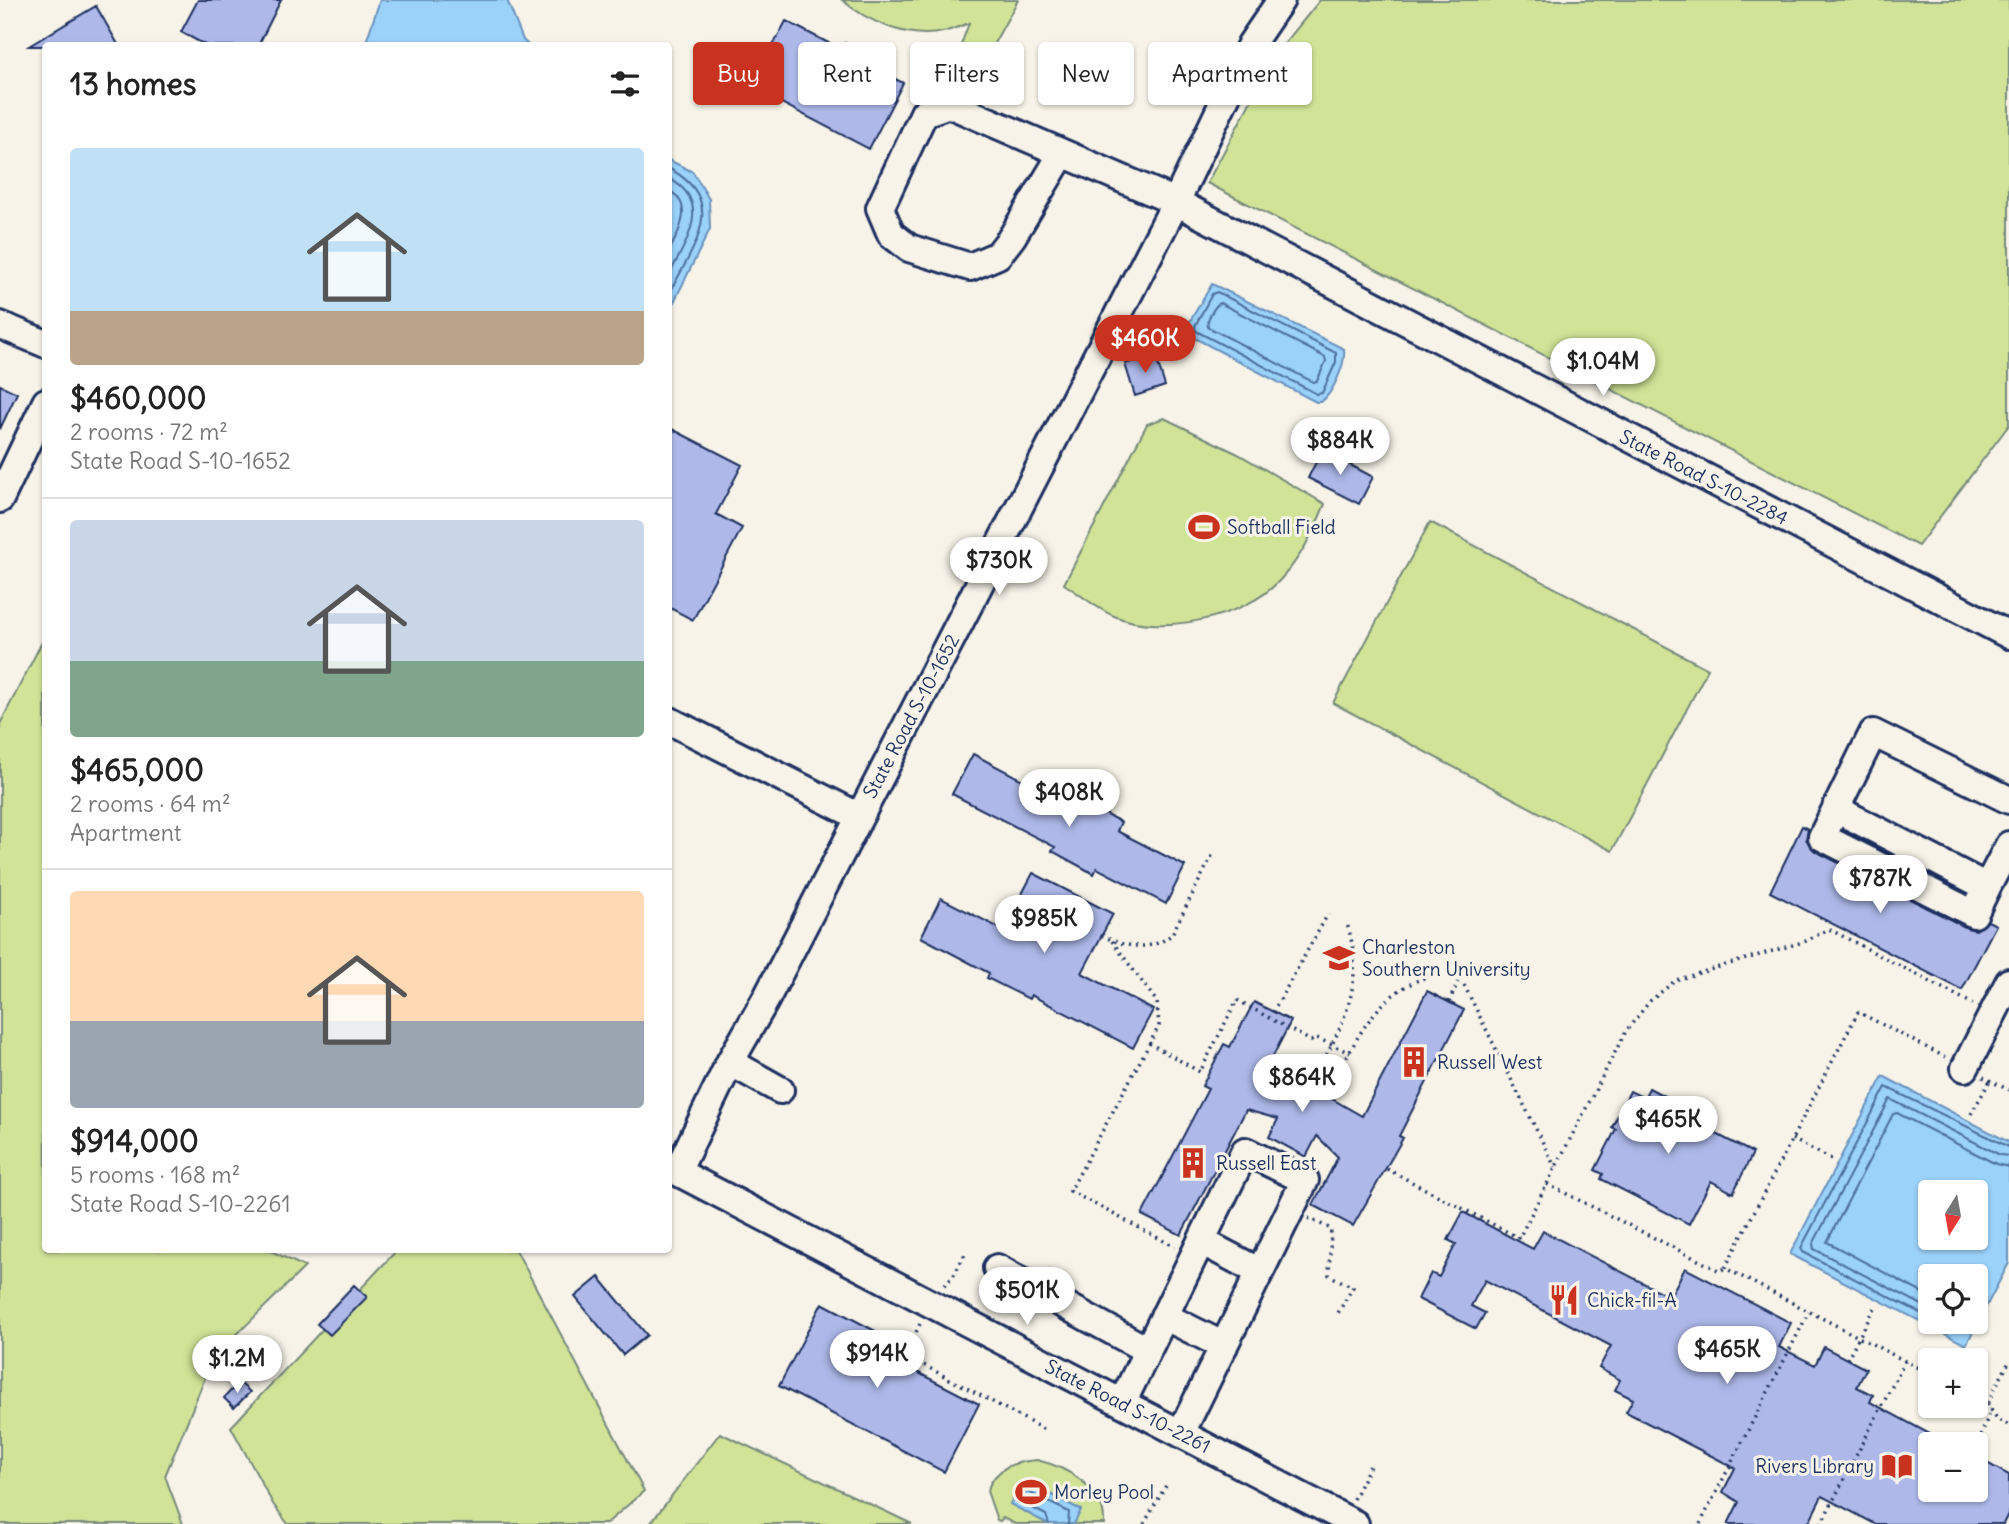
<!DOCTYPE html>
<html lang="en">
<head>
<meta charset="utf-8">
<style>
	:root { --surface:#fff; --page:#f6f6f6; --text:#222; --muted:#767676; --line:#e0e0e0; --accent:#c8321e }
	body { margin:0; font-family:Delius,sans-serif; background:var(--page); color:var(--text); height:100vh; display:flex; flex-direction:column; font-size:26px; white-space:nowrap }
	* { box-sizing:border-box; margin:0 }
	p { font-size:23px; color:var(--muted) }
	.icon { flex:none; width:38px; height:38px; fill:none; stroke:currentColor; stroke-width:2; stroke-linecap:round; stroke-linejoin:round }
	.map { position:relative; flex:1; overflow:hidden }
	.sheet { position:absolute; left:42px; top:42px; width:630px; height:1211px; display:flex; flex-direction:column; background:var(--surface); border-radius:7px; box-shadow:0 2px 5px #0004 }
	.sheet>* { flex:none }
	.hud { position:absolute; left:693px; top:42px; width:665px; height:63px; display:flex; gap:14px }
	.needle { width:46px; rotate:191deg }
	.controls { position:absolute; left:1918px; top:1180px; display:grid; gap:14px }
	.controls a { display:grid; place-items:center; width:70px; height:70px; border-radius:7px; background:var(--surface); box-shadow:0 2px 5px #0004; font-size:35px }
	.price { position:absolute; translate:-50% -60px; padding:0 16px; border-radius:24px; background:#fff; color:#222; font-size:23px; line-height:46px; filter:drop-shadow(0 2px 4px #0008) }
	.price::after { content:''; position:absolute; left:50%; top:42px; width:21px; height:16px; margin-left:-10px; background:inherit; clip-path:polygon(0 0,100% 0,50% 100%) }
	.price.current { background:var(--accent); color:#fff }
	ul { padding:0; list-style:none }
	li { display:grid; align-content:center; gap:14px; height:371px; padding:0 28px }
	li+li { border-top:2px solid var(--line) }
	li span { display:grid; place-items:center; height:217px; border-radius:7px; color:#555 }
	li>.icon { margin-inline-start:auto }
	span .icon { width:126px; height:126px; fill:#fffc; stroke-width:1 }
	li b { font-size:30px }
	h2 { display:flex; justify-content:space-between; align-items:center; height:84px; padding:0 28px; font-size:30px }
	.chip { padding:0 24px; border-radius:7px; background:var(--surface); box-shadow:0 2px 5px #0004; font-size:24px; line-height:63px }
	.chip.current { background:var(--accent); color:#fff }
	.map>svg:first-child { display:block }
</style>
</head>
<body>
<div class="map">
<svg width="2009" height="1524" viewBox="0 0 2009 1524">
	<rect width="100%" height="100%" fill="#f7f3e8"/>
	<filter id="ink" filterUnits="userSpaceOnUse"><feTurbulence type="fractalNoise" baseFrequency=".0143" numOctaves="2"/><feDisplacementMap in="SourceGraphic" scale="14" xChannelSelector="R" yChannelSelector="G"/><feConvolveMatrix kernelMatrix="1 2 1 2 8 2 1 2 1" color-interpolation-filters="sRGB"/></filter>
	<g filter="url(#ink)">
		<path fill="#d1e397" stroke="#76897a" stroke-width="2" d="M842 0H1018L986 58 961 45 969 23C961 26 952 30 943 32 909 40 868 22 842 0Z
			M1320 0H2009V425L1918 546 1207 183 1276 54Z
			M1164 418 1238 454 1325 504C1313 533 1301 558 1279 581 1245 618 1161 636 1114 616 1097 609 1080 594 1064 584L1147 424Z
			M1430 522 1708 669 1612 851 1333 703Z
			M45 636 46 1250H269L305 1267 213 1358 165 1476 183 1524H0V724Z
			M397 1250H516L644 1491 606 1524H288L273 1504 231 1427Z
			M720 1433 912 1524H650Z
			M1037 1460C1066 1467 1106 1488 1104 1524H1015L1003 1518 1000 1521 997 1520 987 1491C996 1467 1013 1462 1037 1460Z"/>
		<path fill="#9bd2fa" stroke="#6891bc" stroke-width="2" fill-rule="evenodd" d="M380 0H507L523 40 528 45H365Z
			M669 160 693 172 709 199 710 229 669 312Z
			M1212 284 1344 349C1346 364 1333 393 1321 402H1316L1189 335 1187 326Z
			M1883 1076 2009 1142V1263L1966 1345 1790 1254ZM1930 1192H1976V1237H1930ZM1930 1276H1976V1321H1930Z
			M1023 1480 1081 1510 1074 1524H1048L1010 1504Z"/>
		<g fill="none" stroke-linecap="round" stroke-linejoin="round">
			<path stroke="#4e709c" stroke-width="2" d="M668 168C732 201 691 250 668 296
				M668 178C715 202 685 243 668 277
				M668 190C696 204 678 234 668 253
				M1217 292 1336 353V362L1322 393 1317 394 1196 331 1195 326 1212 294Z
				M1220 303 1325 357 1326 361 1317 381 1313 382 1208 327C1206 321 1214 306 1220 303Z
				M1930 1297 1827 1242 1893 1114 1897 1113 1996 1164 2009 1167
				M1930 1309 1814 1249 1813 1244 1890 1099 2000 1155 2009 1156
				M1930 1318 1803 1252 1801 1248 1886 1087 2009 1147
				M1049 1524 1046 1515 1021 1502 1026 1491 1069 1512 1068 1524"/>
		</g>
		<path fill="#aeb9ea" stroke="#1b2f5e" stroke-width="2" d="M198 0H281L258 46H207L181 32Z
			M96 6 119 46H29Z
			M786 21 842 50 845 43 856 49 871 57 867 64 903 83 869 149 751 87Z
			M1155 354 1165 386 1135 396 1125 364Z
			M0 385 17 393 0 429Z
			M668 427 742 465 716 514 742 528 693 620 668 607Z
			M1322 450 1373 477 1359 504 1308 478Z
			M973 754 1074 807 1078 800 1121 822 1117 831 1185 866 1166 904 1097 868 1094 874 1052 851 1055 847 952 794Z
			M1802 826 1808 829 1806 839 1815 851 1967 928 1976 930 1988 921 1996 925 1962 990 1770 892Z
			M1033 873 1113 914 1082 973 1153 1010 1133 1048 1031 995 1029 999 987 978 989 973 921 937 941 898 1003 930Z
			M1427 991 1464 1010 1399 1136 1403 1138 1353 1226 1313 1205 1338 1157 1317 1136 1306 1157 1269 1137 1278 1119 1246 1110 1181 1235 1142 1215 1208 1089 1202 1086 1224 1044 1230 1047 1254 1002 1291 1021 1267 1068 1297 1083 1299 1080 1362 1116Z
			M1649 1088 1681 1105 1676 1113 1753 1153 1733 1193 1711 1181 1689 1224 1601 1179 1603 1174 1595 1170 1616 1129 1612 1127 1630 1091 1644 1098Z
			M1463 1212 1533 1249 1543 1231 1670 1297 1685 1268 1791 1323 1779 1347 1815 1365 1824 1347 1866 1369 1857 1387 1873 1395 1870 1402 1930 1434V1489H1976V1457L2009 1475V1512L2003 1524H1875L1822 1496 1808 1524H1728L1739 1502 1723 1492 1735 1468 1626 1412 1633 1399 1615 1390 1620 1380 1599 1368 1611 1346 1485 1280 1471 1306 1485 1313 1476 1329 1418 1299 1431 1273 1439 1277 1456 1244 1448 1240Z
			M599 1277 647 1335 623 1355 575 1297Z
			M354 1285 367 1297 330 1335 317 1324Z
			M822 1303 881 1334 872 1349 979 1404 944 1472 779 1386Z
			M239 1382 250 1392 234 1408 224 1398Z"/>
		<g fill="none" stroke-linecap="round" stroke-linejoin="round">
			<defs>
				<path id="minor" d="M1062 154 1012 237 998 255 970 267 909 248 891 234 880 208 924 113 949 104 1176 202 2009 635
					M0 325 46 344
					M0 499 46 402
					M668 720 858 816
					M1836 809 1987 887 2009 845
					M1987 887 1974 914 1822 837 1873 733 2009 800
					M730 1062 780 1090
					M1965 1068 2009 982
					M668 1167 1355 1524
					M677 1172 730 1062 766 999 1176 202 1251 44 1281 0
					M1201 1241 1260 1272
					M997 1268 1147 1350
					M1164 1316 1224 1346
					M1122 1403 1245 1151 1305 1180 1181 1433"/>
			</defs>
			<use href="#minor" stroke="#1b2f5e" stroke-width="32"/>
			<path stroke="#1b2f5e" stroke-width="3.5" stroke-dasharray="2 5" stroke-linecap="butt" d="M1102 935C1124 948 1153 952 1172 934L1213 854
				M1112 941 1157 1002 1159 1026 1070 1191 1175 1247
				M1464 985 1555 1167
				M1449 1002 1458 982
				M1273 1012 1328 914
				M1149 1043 1200 1072 1237 1000 1311 1041 1317 1038 1350 1053
				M1983 1077 2009 1090
				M1310 1086C1339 1031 1368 988 1347 924
				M1328 1095C1356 1040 1374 989 1440 973
				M1971 1114 1990 1081
				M1792 1139 1833 1160
				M1387 1169 1519 1238 1626 1031 1650 1001 1676 980 1806 941 1829 929 1973 1004
				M1547 1184 1720 1271 1725 1268
				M1308 1218 1331 1229 1329 1275 1353 1287 1338 1313
				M944 1285 953 1277 966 1252
				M920 1324 905 1355 1043 1429
				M1847 1359 1877 1304
				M1930 1374 1725 1268 1858 1012 1945 1057
				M1976 1398 1987 1404 2009 1362
				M1987 1404 1998 1420 2009 1425
				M1976 1449 1991 1409
				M1353 1499 1371 1464
				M1144 1524 1168 1482
				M1700 1524 1809 1312
				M1821 1524 1905 1361"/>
			<use href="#minor" stroke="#f7f3e8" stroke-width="26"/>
		</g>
	</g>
	<defs>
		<symbol id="stadium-bare" viewBox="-9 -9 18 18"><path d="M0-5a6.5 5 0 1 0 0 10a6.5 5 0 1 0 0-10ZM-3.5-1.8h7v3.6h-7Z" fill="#c8321e" stroke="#f7f3e8" stroke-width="2.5" paint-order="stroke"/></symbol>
		<symbol id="university-bare" viewBox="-9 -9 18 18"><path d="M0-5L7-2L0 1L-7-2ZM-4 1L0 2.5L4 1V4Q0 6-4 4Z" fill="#c8321e" stroke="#f7f3e8" stroke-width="2.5" paint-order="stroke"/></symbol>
		<symbol id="building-bare" viewBox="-9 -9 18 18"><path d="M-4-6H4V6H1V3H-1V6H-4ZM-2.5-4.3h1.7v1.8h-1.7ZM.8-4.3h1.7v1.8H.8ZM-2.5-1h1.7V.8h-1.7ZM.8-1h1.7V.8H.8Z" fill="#c8321e" stroke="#f7f3e8" stroke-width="2.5" paint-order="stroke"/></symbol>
		<symbol id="restaurant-bare" viewBox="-9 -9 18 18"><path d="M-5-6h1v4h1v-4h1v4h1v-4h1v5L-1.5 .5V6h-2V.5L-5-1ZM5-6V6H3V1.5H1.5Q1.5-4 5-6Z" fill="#c8321e" stroke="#f7f3e8" stroke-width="2.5" paint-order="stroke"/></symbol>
		<symbol id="library-bare" viewBox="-9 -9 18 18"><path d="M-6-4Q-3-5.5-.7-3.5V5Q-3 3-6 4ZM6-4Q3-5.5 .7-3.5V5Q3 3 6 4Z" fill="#c8321e" stroke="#f7f3e8" stroke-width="2.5" paint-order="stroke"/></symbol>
	</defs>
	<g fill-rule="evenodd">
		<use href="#stadium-bare" x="1182" y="505" width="44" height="44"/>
		<use href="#university-bare" x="1317" y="936" width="44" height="44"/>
		<use href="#building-bare" x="1392" y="1040" width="44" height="44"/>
		<use href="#building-bare" x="1171" y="1141" width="44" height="44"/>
		<use href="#restaurant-bare" x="1542" y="1278" width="44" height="44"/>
		<use href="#library-bare" x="1875" y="1444" width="44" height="44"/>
		<use href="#stadium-bare" x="1009" y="1470" width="44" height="44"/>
	</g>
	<g text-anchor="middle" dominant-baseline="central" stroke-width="6" stroke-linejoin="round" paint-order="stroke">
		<g font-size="19" fill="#1b2f5e" stroke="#f7f3e8">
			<text transform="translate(1704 477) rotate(27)">State Road S-10-2284</text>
			<text transform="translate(911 716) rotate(-62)">State Road S-10-1652</text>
			<text transform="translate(1128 1406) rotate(27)">State Road S-10-2261</text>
		</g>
		<g font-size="19" fill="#1b2f5e" stroke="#f7f3e8" text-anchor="start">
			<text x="1227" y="527">Softball Field</text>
			<text x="1362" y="947">Charleston<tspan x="1362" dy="22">Southern University</tspan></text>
			<text x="1437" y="1062">Russell West</text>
			<text x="1216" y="1163">Russell East</text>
			<text x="1587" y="1300">Chick-fil-A</text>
			<text x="1874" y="1466" text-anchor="end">Rivers Library</text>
			<text x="1054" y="1492">Morley Pool</text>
		</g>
	</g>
</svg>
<div class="controls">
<a><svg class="needle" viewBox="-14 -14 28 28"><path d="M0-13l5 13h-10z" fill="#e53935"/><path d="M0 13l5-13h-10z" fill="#767676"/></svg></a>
<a><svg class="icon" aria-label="locate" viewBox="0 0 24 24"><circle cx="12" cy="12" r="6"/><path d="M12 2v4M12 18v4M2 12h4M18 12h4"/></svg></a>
<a>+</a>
<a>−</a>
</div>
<b class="price current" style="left:1145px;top:375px">$460K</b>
<b class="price" style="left:1603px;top:398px">$1.04M</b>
<b class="price" style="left:1340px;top:477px">$884K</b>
<b class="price" style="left:999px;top:597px">$730K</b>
<b class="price" style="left:1069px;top:829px">$408K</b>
<b class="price" style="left:1880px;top:915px">$787K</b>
<b class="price" style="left:1044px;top:955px">$985K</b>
<b class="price" style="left:1302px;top:1114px">$864K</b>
<b class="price" style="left:1668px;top:1156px">$465K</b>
<b class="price" style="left:1027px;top:1327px">$501K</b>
<b class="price" style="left:1727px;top:1386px">$465K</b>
<b class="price" style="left:877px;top:1390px">$914K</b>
<b class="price" style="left:237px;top:1395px">$1.2M</b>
<div class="hud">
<a class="chip current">Buy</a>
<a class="chip">Rent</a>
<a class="chip">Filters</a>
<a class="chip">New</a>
<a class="chip">Apartment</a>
</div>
<section class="sheet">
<h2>13 homes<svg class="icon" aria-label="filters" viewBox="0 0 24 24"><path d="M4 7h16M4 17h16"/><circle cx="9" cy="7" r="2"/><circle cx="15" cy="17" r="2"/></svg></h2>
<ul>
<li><span style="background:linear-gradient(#bfe0f5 75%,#b9a48a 0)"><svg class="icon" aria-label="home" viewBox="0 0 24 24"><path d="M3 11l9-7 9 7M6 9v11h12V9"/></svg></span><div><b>$460,000</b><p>2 rooms · 72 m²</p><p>State Road S-10-1652</p></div></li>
<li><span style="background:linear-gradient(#c9d6e8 65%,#7fa58c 0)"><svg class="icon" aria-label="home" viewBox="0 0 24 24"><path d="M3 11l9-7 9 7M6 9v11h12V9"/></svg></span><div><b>$465,000</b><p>2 rooms · 64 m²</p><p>Apartment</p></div></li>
<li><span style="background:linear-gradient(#ffd9b3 60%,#9aa5b1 0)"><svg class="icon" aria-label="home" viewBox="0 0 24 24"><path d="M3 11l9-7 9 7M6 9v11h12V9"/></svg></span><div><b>$914,000</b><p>5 rooms · 168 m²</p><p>State Road S-10-2261</p></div></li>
</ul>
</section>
</div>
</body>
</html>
